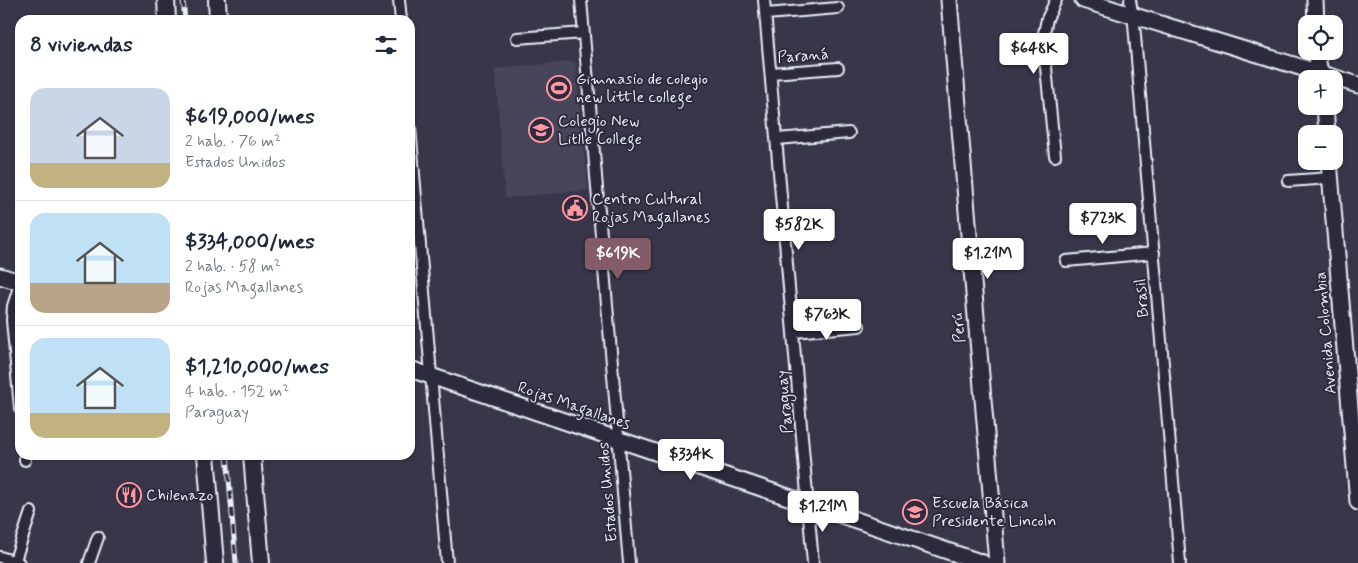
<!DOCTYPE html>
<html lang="es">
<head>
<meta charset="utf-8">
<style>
	:root { --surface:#fff; --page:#f2f2f3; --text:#1f2937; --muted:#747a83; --line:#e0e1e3; --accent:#845c67 }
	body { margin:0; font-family:Mynerve,sans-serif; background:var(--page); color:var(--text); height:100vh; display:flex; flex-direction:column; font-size:19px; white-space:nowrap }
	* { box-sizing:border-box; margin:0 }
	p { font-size:16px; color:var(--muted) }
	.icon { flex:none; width:28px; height:28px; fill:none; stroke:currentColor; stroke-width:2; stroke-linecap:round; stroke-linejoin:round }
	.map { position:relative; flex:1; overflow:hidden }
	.sheet { position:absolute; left:15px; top:15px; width:400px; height:445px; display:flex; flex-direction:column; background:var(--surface); border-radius:15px; box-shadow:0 1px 4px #0004 }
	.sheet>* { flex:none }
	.tools { position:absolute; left:1298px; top:15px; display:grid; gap:10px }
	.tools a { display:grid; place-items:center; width:45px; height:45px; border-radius:10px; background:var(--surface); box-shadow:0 1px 4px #0004; font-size:25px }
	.price { position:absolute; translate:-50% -42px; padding:0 11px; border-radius:5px; background:#fff; color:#222; font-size:16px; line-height:32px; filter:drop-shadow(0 1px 2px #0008) }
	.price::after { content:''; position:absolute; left:50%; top:30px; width:15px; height:11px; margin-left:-8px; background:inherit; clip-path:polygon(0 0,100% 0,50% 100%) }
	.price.on { background:var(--accent); color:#fff }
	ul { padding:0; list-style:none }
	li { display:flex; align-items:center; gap:15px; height:125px; padding:0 15px }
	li+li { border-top:1px solid var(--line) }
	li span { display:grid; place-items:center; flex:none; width:140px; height:100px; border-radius:15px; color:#555 }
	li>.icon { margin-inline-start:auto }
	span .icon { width:60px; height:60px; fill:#fffc; stroke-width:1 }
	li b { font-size:21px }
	h2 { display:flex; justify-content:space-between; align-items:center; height:60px; padding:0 15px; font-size:21px }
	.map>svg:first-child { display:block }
</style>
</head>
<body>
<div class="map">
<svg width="1358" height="563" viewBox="0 0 1358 563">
	<rect width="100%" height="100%" fill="#3a364a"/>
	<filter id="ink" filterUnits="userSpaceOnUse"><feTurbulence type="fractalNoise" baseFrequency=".02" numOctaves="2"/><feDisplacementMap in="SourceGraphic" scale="10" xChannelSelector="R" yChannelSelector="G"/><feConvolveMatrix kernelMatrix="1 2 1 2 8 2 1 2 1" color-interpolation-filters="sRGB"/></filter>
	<g filter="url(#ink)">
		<path fill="#47445a" d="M575 61 588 190 505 198 495 69Z"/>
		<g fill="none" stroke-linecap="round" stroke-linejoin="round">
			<defs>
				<path id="street" d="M399 0 401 20
					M581 0 629 563
					M764 0 813 563
					M1130 0 1134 24 1180 563
					M766 14 838 8
					M517 38 584 33
					M771 73 838 68
					M410 127 447 563
					M777 139 849 133
					M1055 156 1043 38 1047 19 1056 0
					M1288 181 1331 178
					M1066 261 1154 253
					M20 284 13 306 12 320 20 408
					M794 332 859 326
					M25 455V460
					M0 557 19 563
					M14 563 31 512
					M89 563 98 537"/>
				<path id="secondary" d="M949 0 997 563
					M1083 0 1358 85
					M1315 0 1316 24
					M1316 51 1321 79
					M1325 106 1327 134
					M1329 161 1358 502
					M0 276 20 282
					M410 369 983 563"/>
				<path id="primary" d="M166 0 167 20
					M217 0 218 20
					M206 455 215 563
					M252 455 261 563"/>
			</defs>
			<use href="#street" stroke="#e8f1f8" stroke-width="14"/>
			<use href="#secondary" stroke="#e8f1f8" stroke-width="19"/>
			<use href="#primary" stroke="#e8f1f8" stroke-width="20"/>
			<use href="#street" stroke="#2f2a3d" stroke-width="10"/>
			<use href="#secondary" stroke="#2f2a3d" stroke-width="15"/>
			<use href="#primary" stroke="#2f2a3d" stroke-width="16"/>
			<defs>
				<path id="rail" d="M183 0 185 20
					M227 455 236 563"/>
			</defs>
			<use href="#rail" stroke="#e8f1f8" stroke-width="5"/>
			<use href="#rail" stroke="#2f2a3d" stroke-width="3" stroke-dasharray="9" stroke-linecap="butt"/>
		</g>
	</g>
	<defs>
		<symbol id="stadium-ring" viewBox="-11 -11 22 22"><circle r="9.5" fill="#2f2a3d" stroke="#ff9aa2" stroke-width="1.5"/><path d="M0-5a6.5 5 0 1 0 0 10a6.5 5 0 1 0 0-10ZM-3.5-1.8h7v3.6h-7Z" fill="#ff9aa2"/></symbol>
		<symbol id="school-ring" viewBox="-11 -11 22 22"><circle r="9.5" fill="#2f2a3d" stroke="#ff9aa2" stroke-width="1.5"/><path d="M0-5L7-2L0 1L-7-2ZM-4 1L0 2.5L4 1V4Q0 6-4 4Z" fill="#ff9aa2"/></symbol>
		<symbol id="civic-ring" viewBox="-11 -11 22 22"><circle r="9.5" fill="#2f2a3d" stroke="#ff9aa2" stroke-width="1.5"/><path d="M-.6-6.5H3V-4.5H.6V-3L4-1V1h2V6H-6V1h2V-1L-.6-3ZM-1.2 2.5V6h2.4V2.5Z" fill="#ff9aa2"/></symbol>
		<symbol id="restaurant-ring" viewBox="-11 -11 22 22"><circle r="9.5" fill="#2f2a3d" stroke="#ff9aa2" stroke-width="1.5"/><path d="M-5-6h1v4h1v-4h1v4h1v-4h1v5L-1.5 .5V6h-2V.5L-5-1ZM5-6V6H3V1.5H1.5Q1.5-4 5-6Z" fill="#ff9aa2"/></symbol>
	</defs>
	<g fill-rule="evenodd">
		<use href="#stadium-ring" x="545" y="74" width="28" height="28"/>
		<use href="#school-ring" x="527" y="116" width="28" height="28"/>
		<use href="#civic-ring" x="561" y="194" width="28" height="28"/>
		<use href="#restaurant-ring" x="115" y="481" width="28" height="28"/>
		<use href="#school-ring" x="901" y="498" width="28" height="28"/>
	</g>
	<g text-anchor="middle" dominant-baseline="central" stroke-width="4" stroke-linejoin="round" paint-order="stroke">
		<g font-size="16" fill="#e8f1f8" stroke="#2f2a3d">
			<text transform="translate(803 56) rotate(-4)">Paraná</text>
			<text transform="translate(1142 298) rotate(-95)">Brasil</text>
			<text transform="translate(959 328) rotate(-95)">Perú</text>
			<text transform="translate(1326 333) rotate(-95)">Avenida Colombia</text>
			<text transform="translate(785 402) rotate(-95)">Paraguay</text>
			<text transform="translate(574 406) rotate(19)">Rojas Magallanes</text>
			<text transform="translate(608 492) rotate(-95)">Estados Unidos</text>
		</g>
		<g font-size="16" fill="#e8f1f8" stroke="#2f2a3d" text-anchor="start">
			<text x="576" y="79">Gimnasio de colegio<tspan x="576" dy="18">new little college</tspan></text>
			<text x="558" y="121">Colegio New<tspan x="558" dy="18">Litlle College</tspan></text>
			<text x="592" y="199">Centro Cultural<tspan x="592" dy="18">Rojas Magallanes</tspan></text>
			<text x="146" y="495">Chilenazo</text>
			<text x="932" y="503">Escuela Básica<tspan x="932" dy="18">Presidente Lincoln</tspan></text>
		</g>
	</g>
</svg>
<div class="tools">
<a><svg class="icon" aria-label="locate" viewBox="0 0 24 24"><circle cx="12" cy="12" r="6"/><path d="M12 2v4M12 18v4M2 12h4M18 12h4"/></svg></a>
<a>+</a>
<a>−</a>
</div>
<b class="price" style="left:1034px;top:75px">$648K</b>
<b class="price" style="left:1103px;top:245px">$723K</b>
<b class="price" style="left:799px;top:251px">$582K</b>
<b class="price on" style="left:618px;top:280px">$619K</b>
<b class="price" style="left:988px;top:280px">$1.21M</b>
<b class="price" style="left:827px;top:341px">$763K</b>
<b class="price" style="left:691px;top:481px">$334K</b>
<b class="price" style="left:823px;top:533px">$1.21M</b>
<section class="sheet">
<h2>8 viviendas<svg class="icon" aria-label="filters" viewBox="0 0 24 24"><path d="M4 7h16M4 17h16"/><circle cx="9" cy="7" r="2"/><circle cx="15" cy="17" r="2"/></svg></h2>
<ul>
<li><span style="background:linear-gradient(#c9d6e8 75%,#c2b280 0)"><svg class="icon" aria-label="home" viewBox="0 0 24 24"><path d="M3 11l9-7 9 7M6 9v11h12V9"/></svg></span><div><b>$619,000/mes</b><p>2 hab. · 76 m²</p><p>Estados Unidos</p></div></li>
<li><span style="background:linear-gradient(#bfe0f5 70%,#b9a48a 0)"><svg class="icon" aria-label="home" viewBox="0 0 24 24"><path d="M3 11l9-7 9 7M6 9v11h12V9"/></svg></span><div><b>$334,000/mes</b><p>2 hab. · 58 m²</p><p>Rojas Magallanes</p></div></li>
<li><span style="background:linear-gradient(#bfe0f5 75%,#c2b280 0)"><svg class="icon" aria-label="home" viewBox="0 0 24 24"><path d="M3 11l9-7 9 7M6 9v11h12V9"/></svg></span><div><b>$1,210,000/mes</b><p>4 hab. · 152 m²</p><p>Paraguay</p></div></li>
</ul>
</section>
</div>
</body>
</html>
